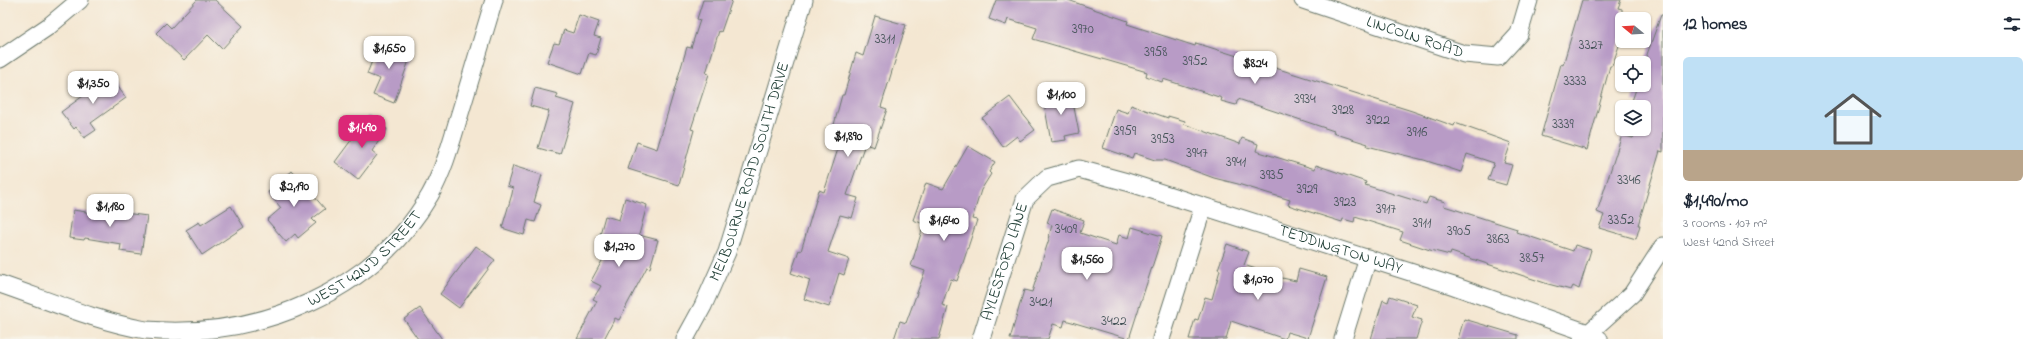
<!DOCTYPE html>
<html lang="en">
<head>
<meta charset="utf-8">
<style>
	:root { --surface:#fff; --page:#f2f2f3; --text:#1f2937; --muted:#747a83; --accent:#db2777 }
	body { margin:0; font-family:"Indie Flower",sans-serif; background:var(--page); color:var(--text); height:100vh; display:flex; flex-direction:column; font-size:15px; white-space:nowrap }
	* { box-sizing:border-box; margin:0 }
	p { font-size:13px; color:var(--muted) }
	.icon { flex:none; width:22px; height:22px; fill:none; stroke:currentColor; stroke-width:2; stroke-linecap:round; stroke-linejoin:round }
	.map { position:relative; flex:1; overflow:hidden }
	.details { display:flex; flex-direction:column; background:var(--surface); width:380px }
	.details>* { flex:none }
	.needle { width:26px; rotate:288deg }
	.fabs { position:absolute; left:1615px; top:12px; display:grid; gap:8px }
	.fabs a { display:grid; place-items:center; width:36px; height:36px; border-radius:6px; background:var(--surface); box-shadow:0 1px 3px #0004; font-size:20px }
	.price { position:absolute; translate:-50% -34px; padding:0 9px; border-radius:8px; background:#fff; color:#222; font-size:13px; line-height:26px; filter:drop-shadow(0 1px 2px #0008) }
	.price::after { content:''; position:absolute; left:50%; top:24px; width:12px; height:9px; margin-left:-6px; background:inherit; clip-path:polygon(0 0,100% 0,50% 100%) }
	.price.selected { background:var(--accent); color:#fff }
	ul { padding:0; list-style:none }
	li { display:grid; align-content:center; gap:8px; height:212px; padding:0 20px }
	li span { display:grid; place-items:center; height:124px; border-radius:6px; color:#555 }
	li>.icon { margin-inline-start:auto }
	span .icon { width:72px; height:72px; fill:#fffc; stroke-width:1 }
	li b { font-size:17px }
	h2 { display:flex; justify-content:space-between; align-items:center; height:48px; padding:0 20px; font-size:17px }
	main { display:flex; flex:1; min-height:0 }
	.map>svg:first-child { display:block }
</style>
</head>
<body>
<main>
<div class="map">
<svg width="1663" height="339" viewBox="0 0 1663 339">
	<rect width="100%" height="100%" fill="#f7f3e8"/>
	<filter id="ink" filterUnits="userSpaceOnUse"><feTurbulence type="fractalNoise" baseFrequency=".025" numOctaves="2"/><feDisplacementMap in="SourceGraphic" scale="8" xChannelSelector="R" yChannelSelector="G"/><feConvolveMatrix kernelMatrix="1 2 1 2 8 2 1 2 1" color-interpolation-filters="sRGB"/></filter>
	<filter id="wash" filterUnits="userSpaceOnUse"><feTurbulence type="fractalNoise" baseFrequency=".012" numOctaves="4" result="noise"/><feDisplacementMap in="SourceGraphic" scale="16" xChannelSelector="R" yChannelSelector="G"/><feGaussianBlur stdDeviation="0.9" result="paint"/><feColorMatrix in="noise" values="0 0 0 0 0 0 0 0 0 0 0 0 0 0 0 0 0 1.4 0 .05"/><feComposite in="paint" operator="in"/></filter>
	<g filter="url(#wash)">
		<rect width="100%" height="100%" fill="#f4e7d2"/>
		<g id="blocks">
			<path fill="#b89bc6" d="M197 0H215L243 26 222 49 208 35 184 60 156 33 166 23 171 28Z
				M703 0H732L721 32 719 31 706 73 709 74 691 129 694 130 679 185 628 169 637 142 657 149 687 47 691 48 700 20 697 19Z
				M996 0H1068L1128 21 1127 24 1195 46 1196 43 1412 111 1454 126 1455 123 1511 143 1504 163 1512 165 1506 185 1488 180 1494 163 1467 154 1461 172 1424 160 1367 146 1368 144 1333 133 1334 131 1238 99 1236 105 1221 101 1222 98 1163 79 1162 82 1146 76 1147 72 1033 39 1037 28 1008 19 1006 25 989 19Z
				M1582 0H1621L1618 8 1622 9V37L1612 66H1610L1587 150 1541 136 1561 64 1563 65Z
				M579 15 599 22 594 36 601 38 596 55 589 53 582 74 547 62 554 43 559 44 564 30 573 33Z
				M1661 15H1663V152L1660 151 1638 225H1640L1636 239 1599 228 1604 215 1597 212 1622 135 1633 138 1636 129H1644V107H1639L1640 104 1632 101 1637 86 1644 88V63Z
				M875 16 906 25 881 107 887 109 874 147 865 144 847 195 858 198 852 218 840 215 828 252 849 259 844 275 839 273 829 307 804 299 810 280 791 273 799 250 801 251 819 190 824 192 837 152 841 135 832 132 842 95H844L856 53 863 56Z
				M380 40 412 52 394 103 373 95 380 79 367 74Z
				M109 74 126 98 91 123 96 130 84 138 76 127 74 129 61 112 83 96 81 93Z
				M535 88 558 94 556 98 575 104 560 154 538 148 549 111 530 106Z
				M1071 92 1079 133 1065 136 1066 140 1051 142 1043 97Z
				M1010 97 1035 130 1020 141 1017 136 1003 147 982 118Z
				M1131 105 1168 118V116L1185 121 1184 124 1240 144 1242 138 1258 144 1256 151 1315 169 1316 165 1366 182 1365 185 1426 204 1429 197 1445 202 1444 206 1517 229 1516 232 1573 251 1575 245 1591 250 1579 289 1573 286 1571 290 1548 284 1451 252 1450 255 1430 250 1400 240 1403 232 1355 217 1354 222 1343 219 1342 222 1288 205 1290 200 1238 184 1214 178 1165 160H1155L1134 153 1132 158 1103 148 1116 109 1128 113Z
				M369 116 387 129 372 151 377 155 358 180 335 162Z
				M968 146 995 162 989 172 991 174 981 190 972 219 977 220 957 281 951 279 942 305 948 307 939 339H894L900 321 906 323 925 271 911 266 924 224 913 220 926 183 943 189Z
				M513 166 542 175 534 202 541 205 535 222 528 220 524 235 502 228 512 194 513 188 507 186Z
				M292 171 325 209 312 219 316 223 298 238 295 234 286 242 267 220 281 208 268 192Z
				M625 198 647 205 639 235 658 240 650 268 647 267 619 320 615 318 604 339H577L597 301 593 299 601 286 591 281 603 259 608 244 598 241 605 216 619 220Z
				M95 205 111 208 110 211 147 216 141 254 120 251 121 244 85 238 84 240 69 238 73 210 93 213Z
				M231 206 244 227 202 255 186 230 199 222 201 225Z
				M1052 209 1084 220 1080 233 1116 245 1119 235 1129 238 1132 227 1162 236 1129 339 1065 320 1063 327 1053 324 1048 339H1010L1024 290 1032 292 1050 236H1049L1052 225 1047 223Z
				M1227 244 1249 252 1244 265 1282 278 1296 281 1299 269 1327 277 1308 338 1287 332 1285 339 1231 321 1226 339H1189L1195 319 1198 320 1205 297 1212 299 1220 270 1218 269Z
				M476 246 495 260 459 308 440 294Z
				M1390 296 1417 305 1412 317 1422 320 1416 339H1371L1383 300 1388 302Z
				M420 308 442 339H418L404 319Z
				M1464 319 1518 335V339H1458Z"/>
		</g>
	</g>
	<g filter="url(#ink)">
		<use href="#blocks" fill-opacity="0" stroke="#6a786b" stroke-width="1"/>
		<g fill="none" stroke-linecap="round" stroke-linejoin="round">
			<defs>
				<g id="minor">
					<path id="s1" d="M1303 0 1464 54 1498 57 1519 34 1529 0"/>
					<path d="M0 59 49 26 80 0"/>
					<path id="s2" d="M0 284C47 300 98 322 146 330 259 339 373 293 430 195 445 168 452 139 461 110 472 73 483 37 494 0"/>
					<path id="s3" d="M685 339 703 306 727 252 804 0"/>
					<path id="s4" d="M981 339 1025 199 1047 178 1079 169 1127 182 1454 286 1588 333 1599 339"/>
					<path d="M1161 339 1203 207"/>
					<path d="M1343 339 1368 258"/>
					<path d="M1582 339 1632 294 1663 246"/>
				</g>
			</defs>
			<use href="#minor" stroke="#6a786b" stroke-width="19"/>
			<use href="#minor" stroke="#fff" stroke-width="17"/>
		</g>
	</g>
	<g text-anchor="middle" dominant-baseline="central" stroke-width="3.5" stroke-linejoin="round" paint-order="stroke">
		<g font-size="14" fill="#455458">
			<text x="1083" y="29">3970</text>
			<text x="885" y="39">3311</text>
			<text x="1591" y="45">3327</text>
			<text x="1156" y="52">3958</text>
			<text x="1195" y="61">3952</text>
			<text x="1575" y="81">3333</text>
			<text x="1305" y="99">3934</text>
			<text x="1343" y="110">3928</text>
			<text x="1378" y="120">3922</text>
			<text x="1563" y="124">3339</text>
			<text x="1125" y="131">3959</text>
			<text x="1417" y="132">3916</text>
			<text x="1163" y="139">3953</text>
			<text x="1197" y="153">3947</text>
			<text x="1236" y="162">3941</text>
			<text x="1272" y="175">3935</text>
			<text x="1629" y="180">3346</text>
			<text x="1307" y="189">3929</text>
			<text x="1345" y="202">3923</text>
			<text x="1386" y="209">3917</text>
			<text x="1621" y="220">3352</text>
			<text x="1422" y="223">3911</text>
			<text x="1066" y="229">3409</text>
			<text x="1459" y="231">3905</text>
			<text x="1498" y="239">3863</text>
			<text x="1532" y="258">3857</text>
			<text x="1041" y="302">3421</text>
			<text x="1114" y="321">3422</text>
		</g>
		<g font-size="16" fill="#1f3d34" stroke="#f7f3e8">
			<text stroke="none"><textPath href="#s1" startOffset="118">LINCOLN ROAD</textPath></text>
			<text stroke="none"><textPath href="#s3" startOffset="180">MELBOURNE ROAD SOUTH DRIVE</textPath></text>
			<text stroke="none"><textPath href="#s4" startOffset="484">TEDDINGTON WAY</textPath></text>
			<text stroke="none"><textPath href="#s2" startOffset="392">WEST 42ND STREET</textPath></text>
			<text stroke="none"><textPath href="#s4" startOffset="81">AYLESFORD LANE</textPath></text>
		</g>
	</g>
</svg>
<div class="fabs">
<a><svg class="needle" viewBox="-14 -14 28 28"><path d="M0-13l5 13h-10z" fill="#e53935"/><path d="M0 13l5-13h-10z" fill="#747a83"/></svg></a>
<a><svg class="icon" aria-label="locate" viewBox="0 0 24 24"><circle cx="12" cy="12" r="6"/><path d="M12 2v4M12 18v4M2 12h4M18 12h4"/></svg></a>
<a><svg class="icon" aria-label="layers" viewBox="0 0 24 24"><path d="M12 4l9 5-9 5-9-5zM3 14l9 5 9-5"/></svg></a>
</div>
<b class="price" style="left:389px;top:70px">$1,650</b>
<b class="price" style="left:1255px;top:85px">$824</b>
<b class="price" style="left:93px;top:105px">$1,350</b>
<b class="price" style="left:1061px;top:116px">$1,100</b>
<b class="price selected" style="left:362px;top:149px">$1,490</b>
<b class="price" style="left:848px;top:158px">$1,890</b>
<b class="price" style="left:294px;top:208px">$2,190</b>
<b class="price" style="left:110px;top:228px">$1,180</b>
<b class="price" style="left:944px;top:242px">$1,640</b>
<b class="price" style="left:619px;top:268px">$1,270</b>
<b class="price" style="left:1087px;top:281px">$1,560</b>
<b class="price" style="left:1258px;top:301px">$1,070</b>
</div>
<section class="details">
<h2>12 homes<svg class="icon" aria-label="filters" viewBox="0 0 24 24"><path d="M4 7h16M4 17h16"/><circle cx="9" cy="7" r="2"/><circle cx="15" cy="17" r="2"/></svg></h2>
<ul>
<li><span style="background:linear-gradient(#bfe0f5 75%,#b9a48a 0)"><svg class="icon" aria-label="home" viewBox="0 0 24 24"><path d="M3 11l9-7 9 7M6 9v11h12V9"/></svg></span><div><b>$1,490/mo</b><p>3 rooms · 107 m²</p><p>West 42nd Street</p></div></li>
</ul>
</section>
</main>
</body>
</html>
